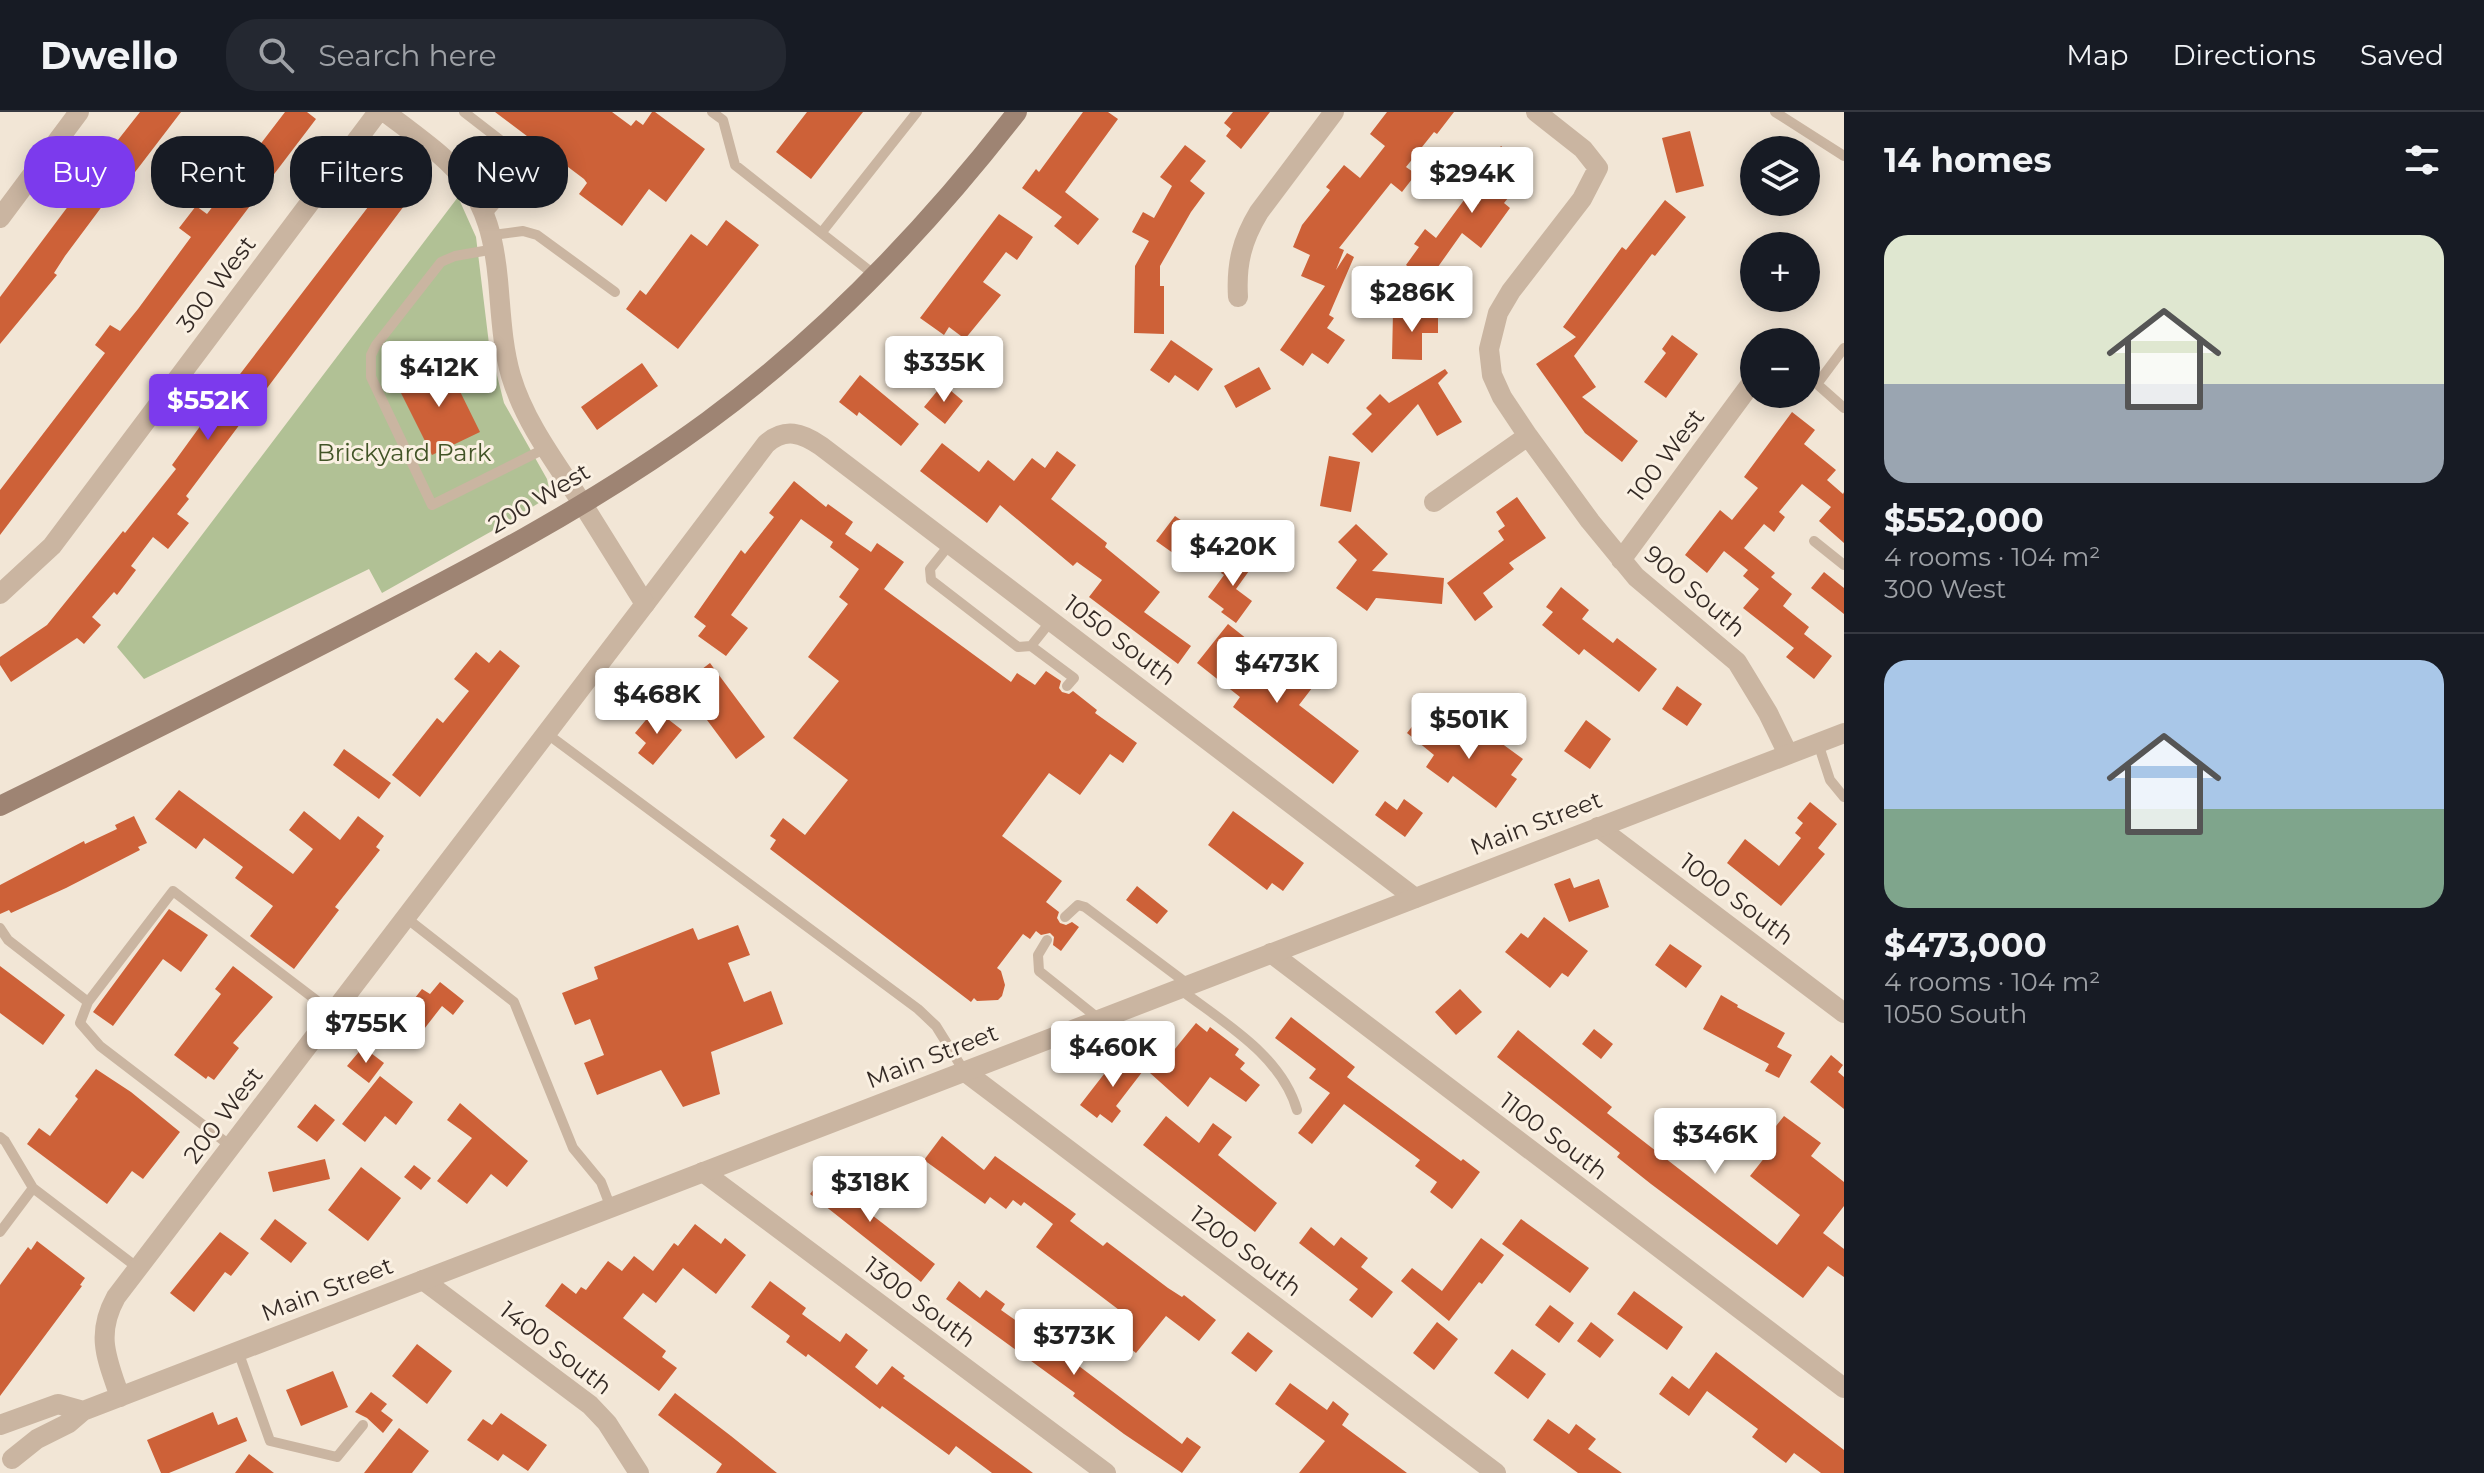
<!DOCTYPE html>
<html lang="en">
<head>
<meta charset="utf-8">
<style>
	:root { --surface:#171b24; --page:#242831; --text:#f1f3f6; --muted:#9ea1a6; --line:#363941; --accent:#7c3aed }
	body { margin:0; font-family:Montserrat,sans-serif; background:var(--page); color:var(--text); height:100vh; display:flex; flex-direction:column; font-size:30px; white-space:nowrap }
	* { box-sizing:border-box; margin:0 }
	p { font-size:26px; color:var(--muted) }
	.icon { flex:none; width:44px; height:44px; fill:none; stroke:currentColor; stroke-width:2; stroke-linecap:round; stroke-linejoin:round }
	.map { position:relative; flex:1; overflow:hidden }
	.panel { display:flex; flex-direction:column; background:var(--surface); width:640px }
	.panel>* { flex:none }
	.top-card { position:absolute; left:24px; top:24px; width:760px; height:72px; display:flex; gap:16px }
	.buttons { position:absolute; left:1740px; top:24px; display:grid; gap:16px }
	.buttons a { display:grid; place-items:center; width:80px; height:80px; border-radius:50%; background:var(--surface); box-shadow:0 4px 20px #0003; font-size:40px }
	.price { position:absolute; translate:-50% -68px; padding:0 18px; border-radius:8px; background:#fff; color:#222; font-size:26px; line-height:52px; filter:drop-shadow(0 2px 4px #0008) }
	.price::after { content:''; position:absolute; left:50%; top:48px; width:24px; height:18px; margin-left:-12px; background:inherit; clip-path:polygon(0 0,100% 0,50% 100%) }
	.price.on { background:var(--accent); color:#fff }
	ul { padding:0; list-style:none }
	li { display:grid; align-content:center; gap:16px; height:424px; padding:0 40px }
	li+li { border-top:2px solid var(--line) }
	li span { display:grid; place-items:center; height:248px; border-radius:24px; color:#555 }
	li>.icon { margin-inline-start:auto }
	span .icon { width:144px; height:144px; fill:#fffc; stroke-width:1 }
	li b { font-size:34px }
	h2 { display:flex; justify-content:space-between; align-items:center; height:96px; padding:0 40px; font-size:34px }
	.chip { padding:0 28px; border-radius:32px; background:var(--surface); box-shadow:0 4px 20px #0003; font-size:28px; line-height:72px }
	.chip.on { background:var(--accent); color:#fff }
	header { display:flex; align-items:center; gap:48px; box-sizing:border-box; height:112px; padding:0 40px; background:var(--surface); border-bottom:2px solid var(--line) }
	header strong { font-size:38px }
	nav { display:flex; gap:44px; margin-inline-start:auto; font-size:28px }
	.search { width:560px; height:72px; background:var(--page); display:flex; align-items:center; gap:20px; box-sizing:border-box; padding:0 28px; border-radius:32px; color:var(--muted); font-size:30px }
	main { display:flex; flex:1; min-height:0 }
	.map>svg:first-child { display:block }
</style>
</head>
<body>
<header>
<strong>Dwello</strong>
<div class="search"><svg class="icon" aria-label="search" viewBox="0 0 24 24"><circle cx="10" cy="10" r="6"/><path d="M15 15l6 6"/></svg>Search here</div>
<nav><a>Map</a><a>Directions</a><a>Saved</a></nav>
</header>
<main>
<div class="map">
<svg width="1844" height="1361" viewBox="0 0 1844 1361">
	<rect width="100%" height="100%" fill="#f2e6d6"/>
	<path fill="#b1c195" d="M458 85 476 125 489 232 504 291 547 367 550 381 542 389 508 410 382 481 369 457 144 567 117 535Z"/>
	<path fill="#cd6138" d="M140 0H181L129 68 103 47Z
		M285 0H307L316 7 0 423V378L105 241 95 233 110 213 120 219 138 197 191 125 179 116 196 94 207 102Z
		M495 0H612L631 14 636 8 643 13 652 0H655L705 37 666 90 649 77 622 114 579 82 587 71 584 67Z
		M807 0H863L811 67 776 40Z
		M1083 0H1108L1118 7 1065 80 1099 107 1078 133 1054 114 1062 105 1022 76 1036 57 1039 60Z
		M1233 0H1270L1241 37 1226 24 1231 17 1224 11Z
		M1387 0H1454L1437 22 1434 20 1406 55 1416 62 1402 80 1391 71 1339 136 1344 138 1336 158 1347 141 1354 145 1329 203 1334 206 1327 216 1345 228 1328 252 1312 241 1303 254 1280 238 1325 174 1301 164 1310 143 1293 135 1302 113 1330 78 1326 75 1344 53 1360 66 1385 34 1370 22Z
		M1690 19 1704 74 1676 81 1662 26Z
		M1185 33 1206 49 1190 69 1205 81 1191 100 1160 154V174H1164V222L1134 221 1135 154 1149 129 1132 120 1143 100 1154 106 1172 74 1160 65Z
		M1501 34 1531 58 1504 91 1510 96 1481 136 1462 121 1428 169 1406 153 1419 135 1414 132 1425 117 1436 126 1467 84 1478 92 1496 66 1483 56Z
		M391 65 413 82 186 384 189 387 177 402 189 411 168 437 153 425 131 454 136 458 117 483 114 480 92 505 101 513 84 532 77 526 11 570 0 553V545L47 513 123 419 125 421 176 357 172 353 201 313Z
		M84 73 106 89 65 144 54 161 57 163 0 232V185Z
		M1665 88 1686 105 1655 144 1652 142 1574 244 1596 275 1582 285 1638 329 1622 350 1585 321 1536 252 1576 225 1563 215 1622 135 1626 138Z
		M999 102 1033 125 1017 148 1006 140 983 170 1001 183 965 227 949 215 944 223 920 206Z
		M726 108 759 133 678 237 626 197 640 178 646 183 691 122 707 134Z
		M1393 200 1438 201V221H1422V248L1392 247Z
		M1672 223 1698 242 1666 286 1644 270 1666 241 1662 237Z
		M1171 228 1213 257 1198 279 1175 263 1169 271 1150 258Z
		M446 251 480 320 432 343 398 275Z
		M642 251 658 274 597 318 581 295Z
		M1259 255 1271 277 1236 296 1224 274Z
		M1445 257 1448 261 1438 271 1462 310 1437 324 1418 292 1372 341 1352 322 1372 302 1366 296 1380 282 1389 291Z
		M860 263 919 312 901 334 859 300 857 304 839 290Z
		M943 272 963 289 945 312 924 295Z
		M1792 300 1815 318 1804 332 1836 358 1827 368 1843 382 1844 380V431L1819 409 1831 395 1802 372 1779 400 1785 405 1774 420 1764 412 1744 436 1775 461 1771 465 1792 482 1783 494 1809 515 1804 522 1832 544 1814 567 1786 545 1794 536 1743 496 1759 477 1743 464 1748 458 1724 439 1707 461 1685 443 1720 398 1732 408 1758 376 1744 365Z
		M942 331 979 360 988 348 1014 369 1032 346 1045 356 1057 339 1076 353 1051 387 1107 431 1105 435 1160 480 1144 500 1191 534 1178 552 1089 485 1102 468 1077 450 1073 454 1000 393 987 411 920 359Z
		M1329 344 1360 350 1351 400 1320 394Z
		M794 369 826 395 828 392 853 410 845 422 871 440 877 431 904 450 884 477 1011 570 1017 561 1035 573 1046 559 1061 569 1059 576 1062 580 1069 582 1073 579 1097 598 1095 601 1137 631 1123 651 1110 642 1080 683 1049 661 1002 724 1062 769 1046 790 1059 800 1057 806 1060 811 1066 813 1072 810 1079 815 1061 839 1053 833 1054 825 1050 821 1041 823 1036 819 1030 827 1023 822 997 856 1001 859 1005 873 1002 884 998 888 977 889 974 886 971 890 770 737 776 728 770 724 783 706 805 723 848 668 793 626 839 569 808 545 848 492 839 485 859 457 830 435 833 430 801 407 731 503 748 516 726 544 698 524 706 514 694 505 741 438 745 442 774 405 769 401Z
		M1517 385 1546 426 1509 451 1514 457 1483 481 1493 495 1475 509 1447 471 1504 428 1498 419 1505 414 1496 400Z
		M1175 404 1198 420 1180 446 1156 429Z
		M1356 412 1388 442 1372 459 1444 466 1442 492 1376 486 1367 499 1336 476 1357 448 1338 430Z
		M1237 439 1254 452 1236 477 1252 489 1236 511 1221 500 1224 497 1208 485 1224 463 1221 461Z
		M1824 460 1844 476V502L1811 476Z
		M1561 475 1589 498 1582 507 1613 531 1617 526 1657 557 1639 580 1584 537 1579 543 1542 513 1553 500 1546 495Z
		M1228 512 1252 531 1244 540 1276 563 1282 554 1312 576 1299 593 1359 639 1333 672 1233 595 1240 585 1197 551Z
		M500 538 520 554 420 685 392 663 437 606 443 611 469 579 454 567 476 540 489 551Z
		M710 551 765 625 736 647 681 573Z
		M1677 574 1702 592 1687 614 1662 597Z
		M655 597 682 618 653 653 638 641 646 631 635 621Z
		M1421 603 1448 624 1450 621 1472 638 1486 620 1523 647 1511 663 1517 667 1496 696 1453 664 1448 671 1426 655 1434 643 1407 621Z
		M1586 608 1611 627 1590 657 1564 639Z
		M344 637 391 671 379 687 333 653Z
		M179 678 293 762 313 737 289 718 304 699 340 728 358 704 384 724 376 735 380 738 335 795 339 798 294 857 250 824 273 794 235 766 243 755 204 726 196 737 155 707Z
		M1404 687 1423 701 1405 725 1375 703 1385 689 1397 698Z
		M1810 690 1837 712 1818 736 1825 742 1781 794 1727 751 1745 727 1779 754 1801 726 1795 721 1803 711 1797 706Z
		M1233 699 1304 751 1283 779 1272 771 1267 778 1208 733Z
		M134 704 147 731 138 735 140 738 66 776 11 801 9 798 0 802V773L84 729 85 732 117 717 115 713Z
		M1570 766 1574 776 1599 767 1609 795 1569 810 1554 772Z
		M1137 774 1168 799 1157 812 1126 788Z
		M169 797 208 823 181 860 163 847 113 914 93 900Z
		M1544 805 1588 839 1568 865 1562 861 1550 876 1505 840 1521 821 1528 826Z
		M738 813 750 843 728 851 744 890 771 879 783 912 711 940 720 982 683 995 661 958 597 983 584 951 604 943 590 907 575 913 562 881 598 867 594 855 693 816 698 828Z
		M1670 832 1702 854 1686 876 1655 853Z
		M0 854 65 903 43 933 0 901Z
		M233 854 273 885 233 931 239 936 214 968 208 964 206 967 174 943 221 882 215 877Z
		M440 870 464 889 453 903 442 894 421 921 400 905 422 877 430 882Z
		M1460 877 1482 900 1456 923 1435 900Z
		M1721 883 1738 893 1737 895 1785 921 1777 935 1792 943 1779 966 1765 959 1769 952 1703 917Z
		M1291 905 1355 955 1347 965 1461 1049 1463 1047 1480 1060 1452 1097 1430 1080 1437 1070 1415 1054 1420 1048 1344 992 1312 1032 1298 1021 1330 981 1309 966 1316 957 1275 926Z
		M1196 911 1207 920 1210 915 1239 937 1235 943 1245 951 1240 957 1260 973 1246 990 1210 965 1188 995 1150 961 1166 941 1170 943Z
		M1594 917 1613 932 1601 947 1582 932Z
		M1518 918 1612 995 1607 1001 1777 1133 1800 1103 1750 1064 1773 1035 1764 1029 1784 1004 1821 1031 1811 1044 1844 1070V1094L1823 1121 1844 1137V1165L1828 1154 1803 1186 1651 1072 1617 1045 1620 1041 1497 945Z
		M363 935 384 951 369 971 347 954Z
		M1129 942 1146 955 1116 994 1121 999 1112 1011 1100 1002 1097 1006 1080 993 1111 953 1117 958Z
		M1831 943 1843 953 1838 960 1844 965V997L1810 970Z
		M96 957 131 980 180 1020 143 1067 132 1059 107 1092 27 1032 39 1016 50 1024 78 987 75 984Z
		M380 964 413 990 396 1013 385 1004 365 1030 342 1012Z
		M460 991 528 1049 507 1075 491 1062 467 1092 437 1069 472 1026 447 1008Z
		M315 992 335 1008 317 1030 297 1015Z
		M1166 1004 1199 1031 1213 1011 1232 1025 1218 1043 1277 1091 1255 1120 1143 1033Z
		M942 1024 984 1058 995 1044 1076 1102 1070 1109 1103 1134 1107 1130 1168 1176 1182 1185 1184 1183 1216 1208 1199 1229 1166 1204 1136 1241 1116 1225 1131 1207 1036 1135 1053 1112 1024 1090 1021 1094 1013 1088 1006 1097 990 1085 985 1092 924 1048Z
		M325 1047 330 1067 273 1080 268 1060Z
		M414 1053 431 1066 421 1078 404 1065Z
		M361 1055 401 1086 368 1129 328 1098Z
		M829 1058 877 1096 872 1103 935 1152 921 1170 810 1082Z
		M275 1107 307 1131 291 1151 260 1127Z
		M1521 1107 1589 1156 1570 1181 1502 1132Z
		M695 1112 721 1132 725 1126 746 1143 716 1182 683 1156 656 1191 643 1181 623 1206 666 1239 662 1245 677 1256 659 1279 545 1194 562 1171 576 1182 581 1175 586 1178 608 1149 622 1159 634 1144 653 1159 674 1131 678 1134Z
		M1311 1115 1334 1134 1341 1125 1368 1146 1361 1155 1393 1180 1372 1206 1349 1188 1358 1177 1299 1131Z
		M220 1120 249 1141 231 1164 225 1160 194 1200 170 1181Z
		M1481 1126 1504 1143 1482 1172 1479 1170 1449 1209 1401 1169 1412 1156 1442 1179Z
		M37 1129 85 1166 80 1173 82 1174 0 1284V1173L28 1135 31 1138Z
		M770 1169 806 1196 802 1202 840 1230 846 1221 868 1238 855 1255 877 1273 892 1254 905 1264 903 1266 1033 1361H992L956 1334 949 1343 882 1294 880 1297 808 1242 806 1245 786 1230 790 1224 751 1195Z
		M959 1169 980 1186 986 1178 1005 1192 1001 1198 1045 1229 1049 1223 1071 1239 1067 1245 1182 1332 1187 1325 1201 1335 1182 1361 1124 1322 1073 1284 1075 1281 946 1187Z
		M1634 1179 1683 1215 1667 1238 1617 1202Z
		M1550 1193 1574 1211 1559 1231 1535 1213Z
		M1437 1210 1458 1227 1434 1258 1413 1241Z
		M1591 1210 1614 1228 1600 1246 1577 1229Z
		M1248 1220 1273 1239 1256 1260 1231 1241Z
		M417 1232 452 1259 427 1292 392 1264Z
		M1512 1237 1546 1262 1528 1287 1494 1261Z
		M1716 1240 1844 1338V1361H1821L1794 1341 1786 1351 1752 1325 1758 1317 1707 1279 1689 1304 1659 1282 1672 1264 1689 1277Z
		M333 1259 348 1295 301 1314 286 1278Z
		M1290 1271 1327 1298 1333 1289 1349 1302 1342 1313 1407 1361H1299L1325 1329 1275 1292Z
		M371 1280 387 1292 381 1299 393 1308 383 1321 367 1306 355 1300Z
		M675 1281 731 1324 777 1361H716L722 1352 658 1303Z
		M213 1300 218 1313 237 1305 247 1329 169 1361H161L147 1328Z
		M501 1301 547 1333 528 1359 503 1342 498 1349 467 1328 483 1307 492 1313Z
		M1548 1307 1569 1322 1576 1312 1596 1327 1588 1337 1622 1361H1578L1533 1328Z
		M399 1316 429 1339 412 1361H364Z
		M249 1342 274 1361H235Z"/>
	<g fill="none" stroke-linecap="round" stroke-linejoin="round">
		<path stroke="#cab5a1" stroke-width="10" d="M464 0 531 52 486 103
			M712 0 723 8 735 53 876 164
			M1775 0 1844 44
			M822 120 917 0
			M493 123 523 119 537 123 615 180
			M495 137 455 144 441 150 376 233 371 243V265L432 393 546 336
			M1844 236 1817 272 1844 296
			M1814 429 1844 453
			M950 432 930 457 931 468 1018 535 1031 534 1051 509
			M1031 534 1074 566 1067 574
			M546 621 918 897 936 914 964 959
			M1818 631 1830 668 1844 685
			M405 805 514 890 573 1036 601 1070 611 1096
			M1065 805 1078 793 1085 795 1189 873
			M0 816 8 828 88 890
			M1047 828 1038 843 1039 859 1099 907
			M1181 878C1224 911 1281 943 1297 998
			M0 1025 5 1029 33 1076 138 1156
			M232 1035 100 934 80 911 88 890 173 779 333 901
			M0 1120 33 1076
			M238 1239 270 1329 337 1345 363 1313"/>
		<path stroke="#cab5a1" stroke-width="20" d="M385 0C456 54 489 72 498 168 501 200 502 233 511 264 525 311 556 351 582 391
			M1536 0 1583 37 1598 56 1582 87 1511 179 1498 201 1489 237 1492 263 1502 285 1528 324 1590 409 1636 465 1737 550 1768 601 1788 642
			M0 106 79 0
			M1238 185C1236 152 1242 128 1259 100L1334 0
			M1434 390 1528 324
			M1621 448 1753 269
			M0 482 52 434 378 0
			M645 492 766 332C785 315 802 321 821 334L1415 786
			M1598 715 1844 901
			M1271 841 1844 1276
			M964 959 1496 1361
			M703 1060 1106 1361
			M423 1168 590 1293 607 1311 639 1361"/>
		<path stroke="#cab5a1" stroke-width="20" d="M120 1285C107 1247 95 1223 116 1185L645 492 582 391
			M0 1313 58 1292 83 1299
			M12 1347 37 1327 69 1311 83 1299 1844 621"/>
		<path stroke="#9e8473" stroke-width="20" d="M0 694C112 639 224 583 335 526 464 460 592 394 708 309 826 222 927 116 1017 0"/>
	</g>
	<g text-anchor="middle" dominant-baseline="central" stroke-width="6" stroke-linejoin="round" paint-order="stroke">
		<g font-size="24" fill="#342a25" stroke="#faf0e2">
			<text transform="translate(216 172) rotate(-53)">300 West</text>
			<text transform="translate(1666 343) rotate(-53)">100 West</text>
			<text transform="translate(539 386) rotate(-31)">200 West</text>
			<text transform="translate(1695 479) rotate(41)">900 South</text>
			<text transform="translate(1120 528) rotate(37)">1050 South</text>
			<text transform="translate(1536 711) rotate(-21)">Main Street</text>
			<text transform="translate(1737 787) rotate(37)">1000 South</text>
			<text transform="translate(932 944) rotate(-21)">Main Street</text>
			<text transform="translate(223 1003) rotate(-53)">200 West</text>
			<text transform="translate(1554 1024) rotate(37)">1100 South</text>
			<text transform="translate(1246 1139) rotate(37)">1200 South</text>
			<text transform="translate(327 1177) rotate(-21)">Main Street</text>
			<text transform="translate(920 1190) rotate(37)">1300 South</text>
			<text transform="translate(556 1236) rotate(38)">1400 South</text>
		</g>
		<g font-size="24" fill="#425427" stroke="#faf0e2">
			<text x="404" y="340">Brickyard Park</text>
		</g>
	</g>
</svg>
<div class="buttons">
<a><svg class="icon" aria-label="layers" viewBox="0 0 24 24"><path d="M12 4l9 5-9 5-9-5zM3 14l9 5 9-5"/></svg></a>
<a>+</a>
<a>−</a>
</div>
<b class="price" style="left:1472px;top:103px">$294K</b>
<b class="price" style="left:1412px;top:222px">$286K</b>
<b class="price" style="left:944px;top:292px">$335K</b>
<b class="price" style="left:439px;top:297px">$412K</b>
<b class="price on" style="left:208px;top:330px">$552K</b>
<b class="price" style="left:1233px;top:476px">$420K</b>
<b class="price" style="left:1277px;top:593px">$473K</b>
<b class="price" style="left:657px;top:624px">$468K</b>
<b class="price" style="left:1469px;top:649px">$501K</b>
<b class="price" style="left:366px;top:953px">$755K</b>
<b class="price" style="left:1113px;top:977px">$460K</b>
<b class="price" style="left:1715px;top:1064px">$346K</b>
<b class="price" style="left:870px;top:1112px">$318K</b>
<b class="price" style="left:1074px;top:1265px">$373K</b>
<div class="top-card">
<a class="chip on">Buy</a>
<a class="chip">Rent</a>
<a class="chip">Filters</a>
<a class="chip">New</a>
</div>
</div>
<section class="panel">
<h2>14 homes<svg class="icon" aria-label="filters" viewBox="0 0 24 24"><path d="M4 7h16M4 17h16"/><circle cx="9" cy="7" r="2"/><circle cx="15" cy="17" r="2"/></svg></h2>
<ul>
<li><span style="background:linear-gradient(#dfe7d0 60%,#9aa5b1 0)"><svg class="icon" aria-label="home" viewBox="0 0 24 24"><path d="M3 11l9-7 9 7M6 9v11h12V9"/></svg></span><div><b>$552,000</b><p>4 rooms · 104 m²</p><p>300 West</p></div></li>
<li><span style="background:linear-gradient(#a9c7e8 60%,#7fa58c 0)"><svg class="icon" aria-label="home" viewBox="0 0 24 24"><path d="M3 11l9-7 9 7M6 9v11h12V9"/></svg></span><div><b>$473,000</b><p>4 rooms · 104 m²</p><p>1050 South</p></div></li>
</ul>
</section>
</main>
</body>
</html>
